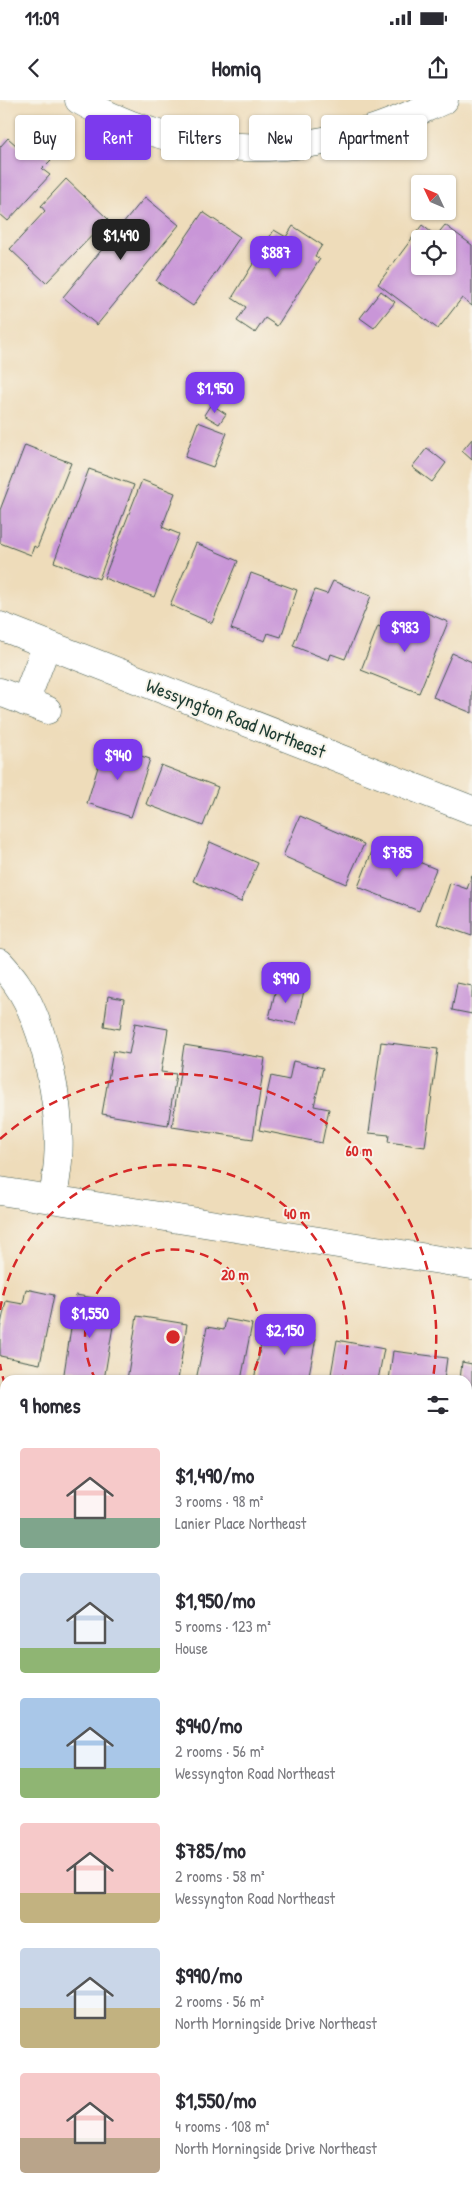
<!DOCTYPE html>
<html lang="en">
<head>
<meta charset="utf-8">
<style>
	:root { --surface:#fff; --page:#f7f7f7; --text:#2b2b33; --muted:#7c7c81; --accent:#7c3aed }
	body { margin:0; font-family:"Patrick Hand",sans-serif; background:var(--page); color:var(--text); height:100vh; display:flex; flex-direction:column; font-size:19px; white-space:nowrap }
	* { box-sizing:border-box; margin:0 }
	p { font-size:16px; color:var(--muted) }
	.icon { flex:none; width:28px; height:28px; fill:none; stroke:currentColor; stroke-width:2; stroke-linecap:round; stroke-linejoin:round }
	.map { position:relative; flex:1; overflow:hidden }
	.drawer { position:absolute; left:0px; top:1275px; width:472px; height:821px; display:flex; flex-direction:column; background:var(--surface); border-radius:15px 15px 0 0; box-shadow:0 1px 4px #0004 }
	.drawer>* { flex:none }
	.guide { position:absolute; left:15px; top:15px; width:442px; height:45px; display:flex; gap:10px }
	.needle { width:32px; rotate:314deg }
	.tools { position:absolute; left:411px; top:75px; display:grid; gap:10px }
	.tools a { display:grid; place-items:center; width:45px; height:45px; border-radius:5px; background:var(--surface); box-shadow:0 1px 4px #0004; font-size:25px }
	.price { position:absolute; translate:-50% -42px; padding:0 11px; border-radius:10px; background:var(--accent); color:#fff; font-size:16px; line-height:32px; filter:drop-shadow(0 1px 2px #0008) }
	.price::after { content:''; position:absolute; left:50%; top:30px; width:15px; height:11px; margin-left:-8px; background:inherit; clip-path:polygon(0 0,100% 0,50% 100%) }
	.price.on { background:#222; color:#fff }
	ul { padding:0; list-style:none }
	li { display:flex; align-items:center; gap:15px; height:125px; padding:0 20px }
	li span { display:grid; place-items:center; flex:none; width:140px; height:100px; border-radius:5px; color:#555 }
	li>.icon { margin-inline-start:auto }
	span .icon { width:60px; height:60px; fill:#fffc; stroke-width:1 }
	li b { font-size:21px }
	h2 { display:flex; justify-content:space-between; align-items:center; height:60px; padding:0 20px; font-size:21px }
	.pill { padding:0 18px; border-radius:5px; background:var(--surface); box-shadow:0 1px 4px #0004; font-size:18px; line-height:45px }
	.pill.on { background:var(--accent); color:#fff }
	.status { display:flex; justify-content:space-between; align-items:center; height:35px; padding:0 25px; background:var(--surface); direction:ltr }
	.status svg { height:14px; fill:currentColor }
	header { display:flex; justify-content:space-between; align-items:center; height:65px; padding:0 20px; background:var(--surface); font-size:22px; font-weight:800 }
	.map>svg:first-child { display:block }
</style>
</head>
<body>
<div class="status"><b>11:09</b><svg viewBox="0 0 49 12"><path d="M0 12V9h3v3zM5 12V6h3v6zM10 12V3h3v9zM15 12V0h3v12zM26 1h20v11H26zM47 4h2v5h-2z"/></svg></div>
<header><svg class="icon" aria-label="back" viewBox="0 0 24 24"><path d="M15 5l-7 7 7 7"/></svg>Homiq<svg class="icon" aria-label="share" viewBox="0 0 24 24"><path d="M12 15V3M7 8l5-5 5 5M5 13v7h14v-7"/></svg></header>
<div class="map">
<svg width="472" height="2096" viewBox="0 0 472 2096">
	<rect width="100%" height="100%" fill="#f7f3e8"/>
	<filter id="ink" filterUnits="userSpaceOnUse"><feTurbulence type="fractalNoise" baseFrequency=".02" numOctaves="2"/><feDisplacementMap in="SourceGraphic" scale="10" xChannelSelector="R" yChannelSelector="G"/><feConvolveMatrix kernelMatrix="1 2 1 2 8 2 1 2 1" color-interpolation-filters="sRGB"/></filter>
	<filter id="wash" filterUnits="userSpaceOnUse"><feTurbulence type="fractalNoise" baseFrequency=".0096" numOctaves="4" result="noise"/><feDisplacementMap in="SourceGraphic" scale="20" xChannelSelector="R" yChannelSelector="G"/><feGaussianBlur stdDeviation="1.12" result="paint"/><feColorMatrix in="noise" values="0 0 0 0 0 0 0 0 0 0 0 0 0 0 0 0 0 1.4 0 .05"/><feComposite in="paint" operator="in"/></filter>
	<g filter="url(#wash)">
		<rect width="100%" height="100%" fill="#eedcba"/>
		<g id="blocks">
			<path fill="#c996d8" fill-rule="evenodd" d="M8 38 26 54 34 45 51 60 42 69 50 75 8 121 0 114V47Z
				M66 79 108 119 46 183 10 149 45 111 41 106Z
				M145 97 179 125 97 225 63 197Z
				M203 112 240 137 193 206 156 181Z
				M422 125 436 136 445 125 472 145V206L462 198 438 229 378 184ZM420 139H448V166H420Z
				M293 126 322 145 315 156 320 159 277 226 265 218 255 233 237 221 246 207 232 198 274 130 286 137Z
				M381 191 395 202 374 228 360 218Z
				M211 304 226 314 219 324 204 315Z
				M198 322 227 333 213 367 185 357Z
				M472 339V360L462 351Z
				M25 345 71 363 37 448 34 446 31 455 0 443V410Z
				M427 348 446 363 432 382 412 367Z
				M89 369 134 385 99 479 54 462Z
				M142 380 175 393 162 427 179 434 154 497 104 478Z
				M196 443 238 461 212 523 170 505Z
				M251 473 297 490 281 537 268 533 265 541 231 529Z
				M333 481 371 496 345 559 331 554 329 560 293 546 315 490 327 494Z
				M422 511 448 522 419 593 361 570 378 526 411 539Z
				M452 553 472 562V613L433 597Z
				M105 644 150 659 131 717 87 703Z
				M161 665 218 687 203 726 146 704Z
				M300 716 364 744 346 784 283 756Z
				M210 742 258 763 241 802 193 781Z
				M375 744 436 769 419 811 358 787Z
				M472 775V836L437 824 450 783 467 789Z
				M457 883 472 886V914L452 910Z
				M277 884 304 891 296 924 269 918Z
				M108 896 124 899 120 929 104 926Z
				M135 923 168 929 161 972 176 974 168 1025 102 1014 113 951 129 954Z
				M381 942 438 949 425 1047 388 1042 389 1035 369 1033Z
				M184 945 265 958 253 1039 172 1027Z
				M293 961 323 968 314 1006 329 1009 322 1043 259 1030 271 976 289 980Z
				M26 1189 54 1195 40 1264 0 1256V1229L6 1201 23 1204Z
				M76 1195 117 1202 104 1280H63Z
				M137 1216 187 1224 178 1280H127Z
				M226 1219 252 1224 241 1280H196L207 1227 224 1230Z
				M264 1228 316 1238 308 1280H254Z
				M337 1240 384 1249 378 1280H330Z
				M393 1251 447 1258 444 1280H389Z
				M462 1262 472 1264V1317L468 1316V1280H460Z
				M0 1358H5V1392L0 1391Z
				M468 1456H472V1504H468Z
				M0 1515H5V1602H0Z
				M0 1756H3L2 1762H5V1849H0Z
				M468 1759H472V1842H468Z
				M2 1986 5 1987V2057H0V2009Z
				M243 2091H296L293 2096H241Z
				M332 2091H385L394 2096H329Z"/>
		</g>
	</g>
	<g filter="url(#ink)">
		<use href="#blocks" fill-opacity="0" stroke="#3e5548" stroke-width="1"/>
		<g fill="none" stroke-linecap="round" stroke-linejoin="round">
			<defs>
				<path id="minor" d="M79 0C168 51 265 59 363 32 390 25 418 11 444 0
					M0 526 472 710
					M0 592 47 610
					M25 602 47 544
					M0 863C6 870 12 876 17 884 46 926 62 1010 58 1061 57 1073 55 1086 53 1099
					M0 1091 472 1165
					M0 1671H5
					M468 1686 472 1687"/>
			</defs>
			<use href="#minor" stroke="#3e5548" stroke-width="29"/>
			<use href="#minor" stroke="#fff" stroke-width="28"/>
		</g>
	</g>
	<g fill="none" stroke="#d62828" stroke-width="2.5" stroke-dasharray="9 6">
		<path d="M96 1280A88 88 0 1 1 250 1280"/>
		<path d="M5 1285A175 175 0 0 1 0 1264M0 1210A175 175 0 1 1 343 1279"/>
		<path d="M0 1039A263 263 0 0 1 433 1278"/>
	</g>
	<g text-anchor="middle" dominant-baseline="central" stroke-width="4" stroke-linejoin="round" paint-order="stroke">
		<g font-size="19" fill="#1f3d34" stroke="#f7f3e8">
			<text transform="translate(236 618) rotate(21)">Wessyngton Road Northeast</text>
		</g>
	</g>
	<circle cx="173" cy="1237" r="8" fill="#d62828" stroke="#f7f3e8" stroke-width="2.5"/>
	<g font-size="15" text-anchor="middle" font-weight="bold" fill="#d62828" stroke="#f7f3e8" stroke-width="4" stroke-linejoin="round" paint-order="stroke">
		<text x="359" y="1056">60 m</text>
		<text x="297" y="1119">40 m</text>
		<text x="235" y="1180">20 m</text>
	</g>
</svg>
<div class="tools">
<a><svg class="needle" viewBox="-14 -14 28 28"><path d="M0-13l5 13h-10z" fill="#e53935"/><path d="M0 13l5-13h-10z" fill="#7c7c81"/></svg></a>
<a><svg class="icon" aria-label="locate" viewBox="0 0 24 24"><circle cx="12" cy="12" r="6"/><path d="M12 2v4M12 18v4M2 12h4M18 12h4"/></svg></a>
</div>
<b class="price on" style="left:121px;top:161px">$1,490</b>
<b class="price" style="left:276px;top:178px">$887</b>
<b class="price" style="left:215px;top:314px">$1,950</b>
<b class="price" style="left:405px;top:553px">$983</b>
<b class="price" style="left:118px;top:681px">$940</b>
<b class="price" style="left:397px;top:778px">$785</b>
<b class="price" style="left:286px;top:904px">$990</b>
<b class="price" style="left:90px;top:1239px">$1,550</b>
<b class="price" style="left:285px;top:1256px">$2,150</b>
<div class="guide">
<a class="pill">Buy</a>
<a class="pill on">Rent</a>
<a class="pill">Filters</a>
<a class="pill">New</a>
<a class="pill">Apartment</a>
</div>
<section class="drawer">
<h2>9 homes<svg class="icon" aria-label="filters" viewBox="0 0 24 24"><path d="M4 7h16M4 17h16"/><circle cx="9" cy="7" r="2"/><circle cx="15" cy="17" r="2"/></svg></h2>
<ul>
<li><span style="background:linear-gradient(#f6c9c9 70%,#7fa58c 0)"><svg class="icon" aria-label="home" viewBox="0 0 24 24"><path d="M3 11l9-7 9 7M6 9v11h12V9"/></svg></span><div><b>$1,490/mo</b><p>3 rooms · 98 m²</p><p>Lanier Place Northeast</p></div></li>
<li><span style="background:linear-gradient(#c9d6e8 75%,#8fb573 0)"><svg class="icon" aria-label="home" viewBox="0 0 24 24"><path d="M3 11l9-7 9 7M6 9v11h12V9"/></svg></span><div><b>$1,950/mo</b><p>5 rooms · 123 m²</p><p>House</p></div></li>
<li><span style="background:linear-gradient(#a9c7e8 70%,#8fb573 0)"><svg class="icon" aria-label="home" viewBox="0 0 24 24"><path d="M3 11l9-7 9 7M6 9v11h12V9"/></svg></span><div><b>$940/mo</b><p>2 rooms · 56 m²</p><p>Wessyngton Road Northeast</p></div></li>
<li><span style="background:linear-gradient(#f6c9c9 70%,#c2b280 0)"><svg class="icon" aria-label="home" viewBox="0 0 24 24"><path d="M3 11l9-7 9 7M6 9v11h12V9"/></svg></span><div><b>$785/mo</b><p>2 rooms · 58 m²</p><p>Wessyngton Road Northeast</p></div></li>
<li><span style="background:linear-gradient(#c9d6e8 60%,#c2b280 0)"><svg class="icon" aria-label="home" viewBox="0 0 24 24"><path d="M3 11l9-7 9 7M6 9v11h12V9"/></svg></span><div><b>$990/mo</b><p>2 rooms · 56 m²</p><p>North Morningside Drive Northeast</p></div></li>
<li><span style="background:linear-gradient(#f6c9c9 65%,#b9a48a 0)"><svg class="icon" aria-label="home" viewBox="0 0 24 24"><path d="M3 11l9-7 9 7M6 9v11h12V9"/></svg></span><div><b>$1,550/mo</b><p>4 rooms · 108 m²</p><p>North Morningside Drive Northeast</p></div></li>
</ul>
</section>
</div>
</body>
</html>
